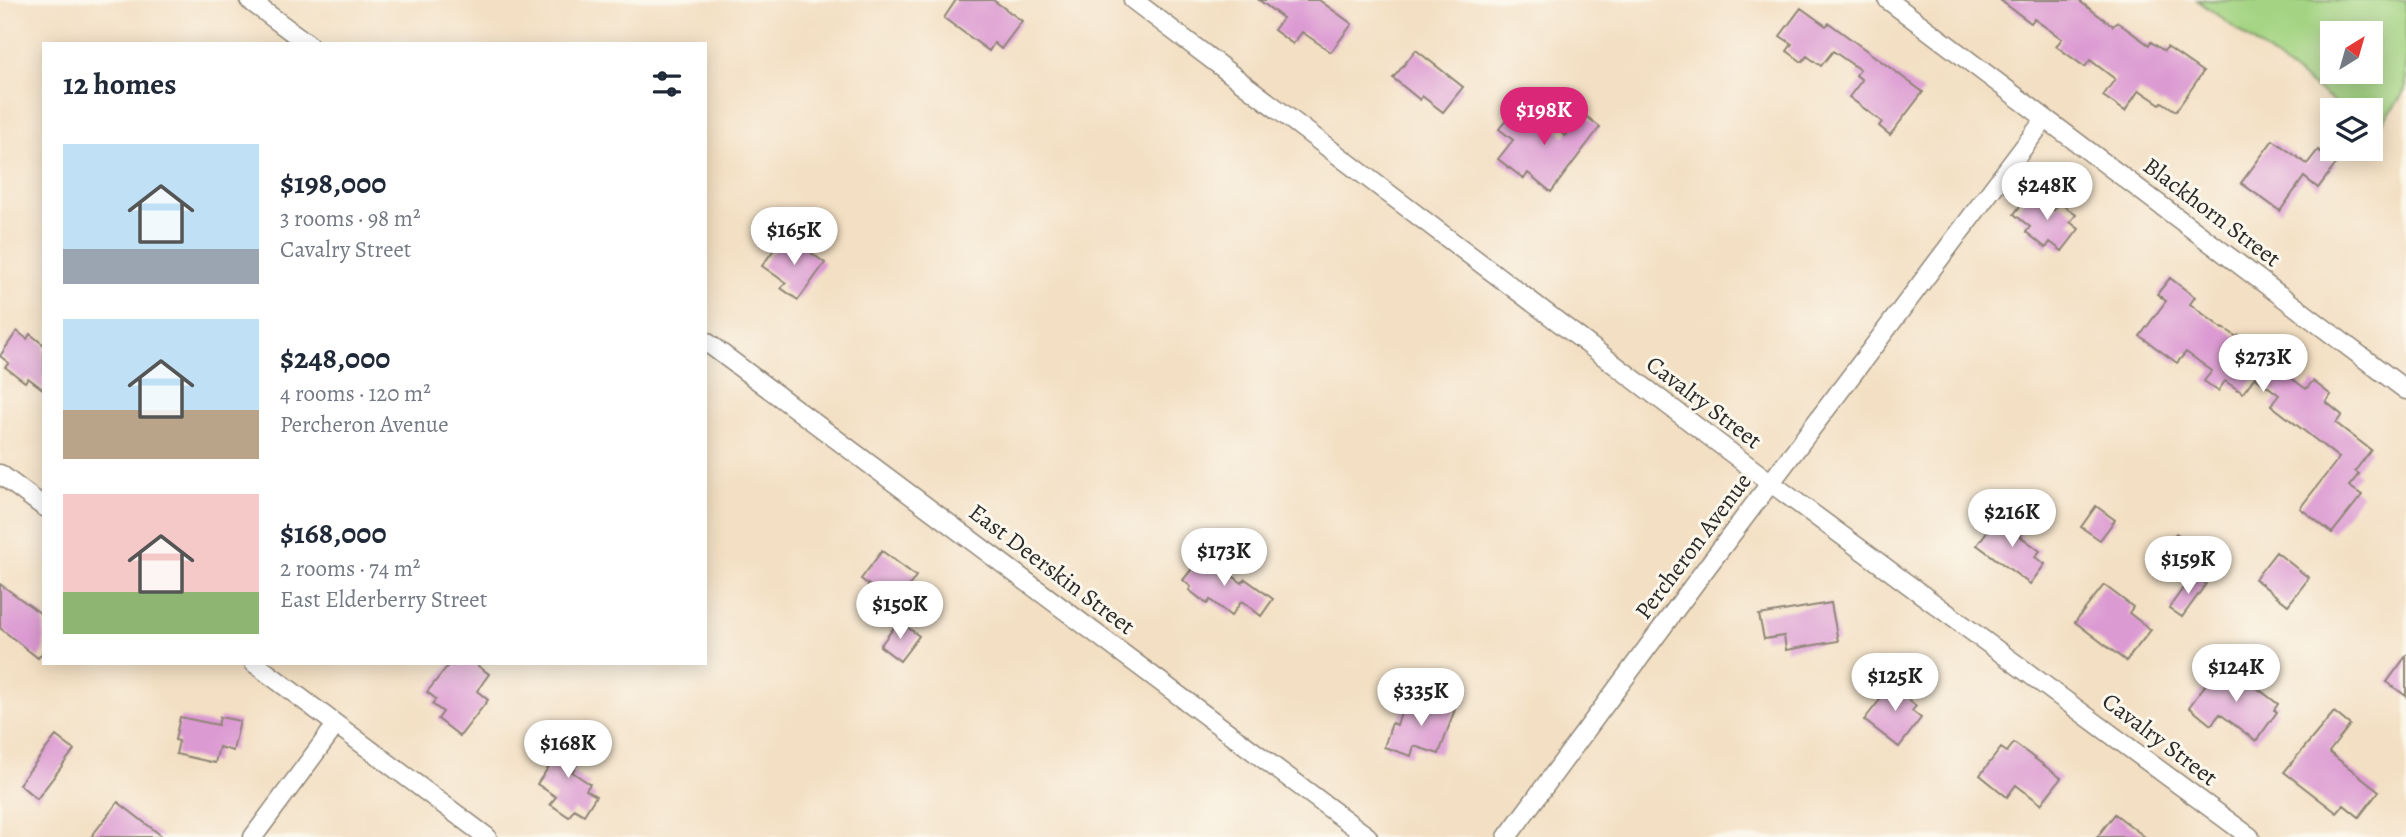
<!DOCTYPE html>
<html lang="en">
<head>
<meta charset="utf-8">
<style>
	:root { --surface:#fff; --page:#f2f2f3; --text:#1f2937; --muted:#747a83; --accent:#db2777 }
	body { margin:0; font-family:Alegreya,serif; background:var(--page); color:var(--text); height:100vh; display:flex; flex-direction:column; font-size:26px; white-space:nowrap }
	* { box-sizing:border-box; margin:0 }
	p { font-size:23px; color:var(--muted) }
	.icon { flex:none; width:38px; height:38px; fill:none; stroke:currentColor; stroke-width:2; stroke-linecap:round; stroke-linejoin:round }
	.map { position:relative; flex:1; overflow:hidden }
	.panel { position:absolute; left:42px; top:42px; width:665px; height:623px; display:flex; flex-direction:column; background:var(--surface); border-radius:0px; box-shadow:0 4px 18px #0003 }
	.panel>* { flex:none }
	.needle { width:46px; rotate:37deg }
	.fabs { position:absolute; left:2320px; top:21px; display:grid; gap:14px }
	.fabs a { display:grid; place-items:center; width:63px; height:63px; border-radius:0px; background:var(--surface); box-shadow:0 4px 18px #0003; font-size:35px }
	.price { position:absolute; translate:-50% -60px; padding:0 16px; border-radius:24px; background:#fff; color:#222; font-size:23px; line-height:46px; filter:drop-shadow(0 2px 4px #0008) }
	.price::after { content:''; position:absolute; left:50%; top:42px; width:21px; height:16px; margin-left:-10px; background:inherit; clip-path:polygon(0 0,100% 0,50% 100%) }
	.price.active { background:var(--accent); color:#fff }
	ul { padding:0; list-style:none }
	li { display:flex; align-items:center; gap:21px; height:175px; padding:0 21px }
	li span { display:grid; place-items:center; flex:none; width:196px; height:140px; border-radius:0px; color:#555 }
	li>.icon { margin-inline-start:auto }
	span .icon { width:84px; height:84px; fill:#fffc; stroke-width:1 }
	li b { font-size:30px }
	h2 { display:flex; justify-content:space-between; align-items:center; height:84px; padding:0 21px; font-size:30px }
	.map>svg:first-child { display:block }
</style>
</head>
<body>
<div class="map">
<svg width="2406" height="837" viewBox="0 0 2406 837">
	<rect width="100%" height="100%" fill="#fbf7ec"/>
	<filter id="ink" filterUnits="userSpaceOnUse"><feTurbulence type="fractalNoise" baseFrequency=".0143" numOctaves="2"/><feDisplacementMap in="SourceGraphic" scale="14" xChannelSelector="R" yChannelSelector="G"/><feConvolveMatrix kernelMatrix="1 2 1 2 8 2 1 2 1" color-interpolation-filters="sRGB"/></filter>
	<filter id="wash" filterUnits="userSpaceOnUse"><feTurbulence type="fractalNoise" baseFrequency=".00686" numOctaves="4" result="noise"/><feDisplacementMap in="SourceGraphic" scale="28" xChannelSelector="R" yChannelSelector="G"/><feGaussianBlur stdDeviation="1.57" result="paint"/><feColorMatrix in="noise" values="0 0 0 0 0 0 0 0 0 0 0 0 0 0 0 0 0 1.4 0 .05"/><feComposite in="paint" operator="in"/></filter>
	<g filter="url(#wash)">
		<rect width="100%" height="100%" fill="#f3dfc3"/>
		<path fill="#a4d483" stroke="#688057" stroke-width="2" fill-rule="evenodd" d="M2197 0H2406V90L2375 133 2371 130V110H2345ZM2333 33H2371V72H2333Z"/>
		<g id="blocks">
			<path fill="#dc9ad2" d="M956 0H993L1022 21 1001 49 994 43 989 51 944 18Z
				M1259 0H1319L1352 24 1331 52 1302 32 1293 44 1274 30 1283 18Z
				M2000 0H2078L2113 26 2117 22 2149 45 2151 42 2164 51 2167 47 2203 72 2176 111 2162 102 2160 104 2139 90 2125 111 2103 96 2115 79 2090 60 2085 67 2056 46 2062 39 2034 19 2031 23Z
				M1801 8 1826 26 1829 23 1923 92 1890 135 1879 126 1882 122 1849 97 1862 80 1856 75 1860 70 1833 51 1821 66 1807 56 1802 62 1787 51 1792 44 1780 36Z
				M1416 50 1463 87 1443 112 1422 96 1420 100 1393 78Z
				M1515 109 1536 125 1542 117 1565 136 1582 113 1600 127 1551 192 1528 173 1524 179 1498 159 1513 140 1499 129Z
				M2273 140 2307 164 2318 150 2336 164 2318 188 2304 177 2280 211 2241 183Z
				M2031 192 2054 210 2060 203 2076 215 2070 222 2079 229 2062 251 2050 242 2046 248 2026 232 2030 227 2014 214Z
				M781 240 789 246 793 240 825 263 798 300 781 288 786 283 762 266Z
				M2170 278 2195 297 2190 304 2223 329 2224 328 2237 337 2239 335 2250 343 2248 346 2306 389 2313 381 2331 395 2326 402 2342 415 2336 423 2371 450 2355 471 2359 474 2349 486 2362 495 2332 533 2300 508 2339 458 2271 405 2279 395 2255 377 2243 393 2225 381 2218 391 2204 381 2212 371 2186 352 2177 363 2140 336 2166 301 2157 294Z
				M17 331 27 339 30 334 44 345V390L28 378 25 382 5 367 9 363 0 356Z
				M2096 506 2115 520 2100 540 2081 527Z
				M1997 518 2006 525 2011 518 2026 529 2020 536 2040 551 2035 557 2045 564 2030 584 1977 545Z
				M2176 533 2193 545 2180 562 2163 550Z
				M882 551 916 576 905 592 910 596 899 610 883 598 874 610 859 599 869 585 861 579Z
				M2276 552 2309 578 2288 605 2255 579Z
				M1204 554 1242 583 1245 579 1273 599 1261 616 1242 601 1231 616 1210 600 1207 604 1189 590 1191 587 1183 580Z
				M2193 574 2206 584 2182 617 2169 608Z
				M0 584 44 616V651L38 658 0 628Z
				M2104 585 2133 607 2129 613 2151 630 2126 661 2075 622Z
				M1831 603 1838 641 1786 650 1784 636 1764 639 1759 615Z
				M899 621 919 636 900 661 880 646Z
				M2406 656V696L2387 682Z
				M450 663H474L489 674 477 691 488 700 460 736 438 719 443 712 432 704 436 699 427 692Z
				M2215 672 2228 682 2236 672 2278 704 2274 710 2277 712 2256 741 2220 714 2211 725 2189 707Z
				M1898 677 1914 689 1906 698 1916 706 1912 711 1921 718 1899 747 1864 720Z
				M1420 697 1455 709 1439 754 1414 746 1411 756 1384 747 1392 723 1397 725 1403 706 1416 711Z
				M2334 712 2350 725 2329 752 2379 791 2359 817 2344 805 2337 813 2284 772Z
				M180 717 218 725 220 717 240 721 233 751 219 747 215 763 176 754 179 741 175 740Z
				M571 735 589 747 572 772 590 784 586 790 596 796 584 815 574 809 569 817 550 804 556 797 537 784Z
				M56 736 74 750 37 799 19 784Z
				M2014 743 2061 778 2041 804 2016 785 2007 797 1980 775 2001 748 2007 752Z
				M118 802 163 837H91Z
				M2115 814 2145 837H2097Z"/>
		</g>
	</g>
	<g filter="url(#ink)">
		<use href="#blocks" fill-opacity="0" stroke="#8f8577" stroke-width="2"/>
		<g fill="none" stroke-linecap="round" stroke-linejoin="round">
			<defs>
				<path id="minor" d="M249 0 308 44
					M1133 0 1771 483 2250 837
					M1888 0 2406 390
					M705 341 1368 837
					M0 474 44 507
					M254 663 487 837
					M253 837 336 725
					M1507 837 1704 571 2045 119"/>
			</defs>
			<use href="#minor" stroke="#8f8577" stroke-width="21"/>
			<use href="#minor" stroke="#fff" stroke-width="18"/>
		</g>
	</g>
	<g text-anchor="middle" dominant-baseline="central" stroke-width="6" stroke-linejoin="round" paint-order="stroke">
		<g font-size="24" fill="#2b2b2b" stroke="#fbf7ec">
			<text transform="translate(2212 212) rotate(37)">Blackhorn Street</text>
			<text transform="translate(1704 402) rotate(37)">Cavalry Street</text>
			<text transform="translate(1693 546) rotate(-53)">Percheron Avenue</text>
			<text transform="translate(1052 569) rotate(37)">East Deerskin Street</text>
			<text transform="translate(2160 739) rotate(37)">Cavalry Street</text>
		</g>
	</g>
</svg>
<div class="fabs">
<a><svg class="needle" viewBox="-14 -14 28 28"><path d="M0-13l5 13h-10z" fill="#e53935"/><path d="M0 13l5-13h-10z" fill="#747a83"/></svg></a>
<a><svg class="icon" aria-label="layers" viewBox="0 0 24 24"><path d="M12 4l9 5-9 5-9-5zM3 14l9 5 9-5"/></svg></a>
</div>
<b class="price active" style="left:1544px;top:147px">$198K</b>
<b class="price" style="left:2047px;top:222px">$248K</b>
<b class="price" style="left:794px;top:267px">$165K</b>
<b class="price" style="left:2263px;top:394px">$273K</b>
<b class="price" style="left:2012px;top:549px">$216K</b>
<b class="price" style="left:1224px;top:588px">$173K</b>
<b class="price" style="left:2188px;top:596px">$159K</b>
<b class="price" style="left:900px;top:641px">$150K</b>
<b class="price" style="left:2236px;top:704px">$124K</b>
<b class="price" style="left:1895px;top:713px">$125K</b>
<b class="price" style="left:1421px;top:728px">$335K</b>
<b class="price" style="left:568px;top:780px">$168K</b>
<section class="panel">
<h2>12 homes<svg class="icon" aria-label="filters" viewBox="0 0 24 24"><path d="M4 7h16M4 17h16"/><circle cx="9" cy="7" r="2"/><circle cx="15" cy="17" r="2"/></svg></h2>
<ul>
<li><span style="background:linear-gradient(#bfe0f5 75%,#9aa5b1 0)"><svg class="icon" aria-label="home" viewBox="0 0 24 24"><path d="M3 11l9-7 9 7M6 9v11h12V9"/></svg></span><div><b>$198,000</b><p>3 rooms · 98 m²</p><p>Cavalry Street</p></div></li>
<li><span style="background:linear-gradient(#bfe0f5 65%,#b9a48a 0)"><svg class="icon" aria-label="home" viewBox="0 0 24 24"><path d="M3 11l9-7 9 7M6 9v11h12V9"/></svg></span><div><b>$248,000</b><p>4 rooms · 120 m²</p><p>Percheron Avenue</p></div></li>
<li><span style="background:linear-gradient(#f6c9c9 70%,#8fb573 0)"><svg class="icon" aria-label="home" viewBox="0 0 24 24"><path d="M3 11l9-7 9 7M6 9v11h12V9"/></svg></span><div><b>$168,000</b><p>2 rooms · 74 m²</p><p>East Elderberry Street</p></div></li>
</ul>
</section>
</div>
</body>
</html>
